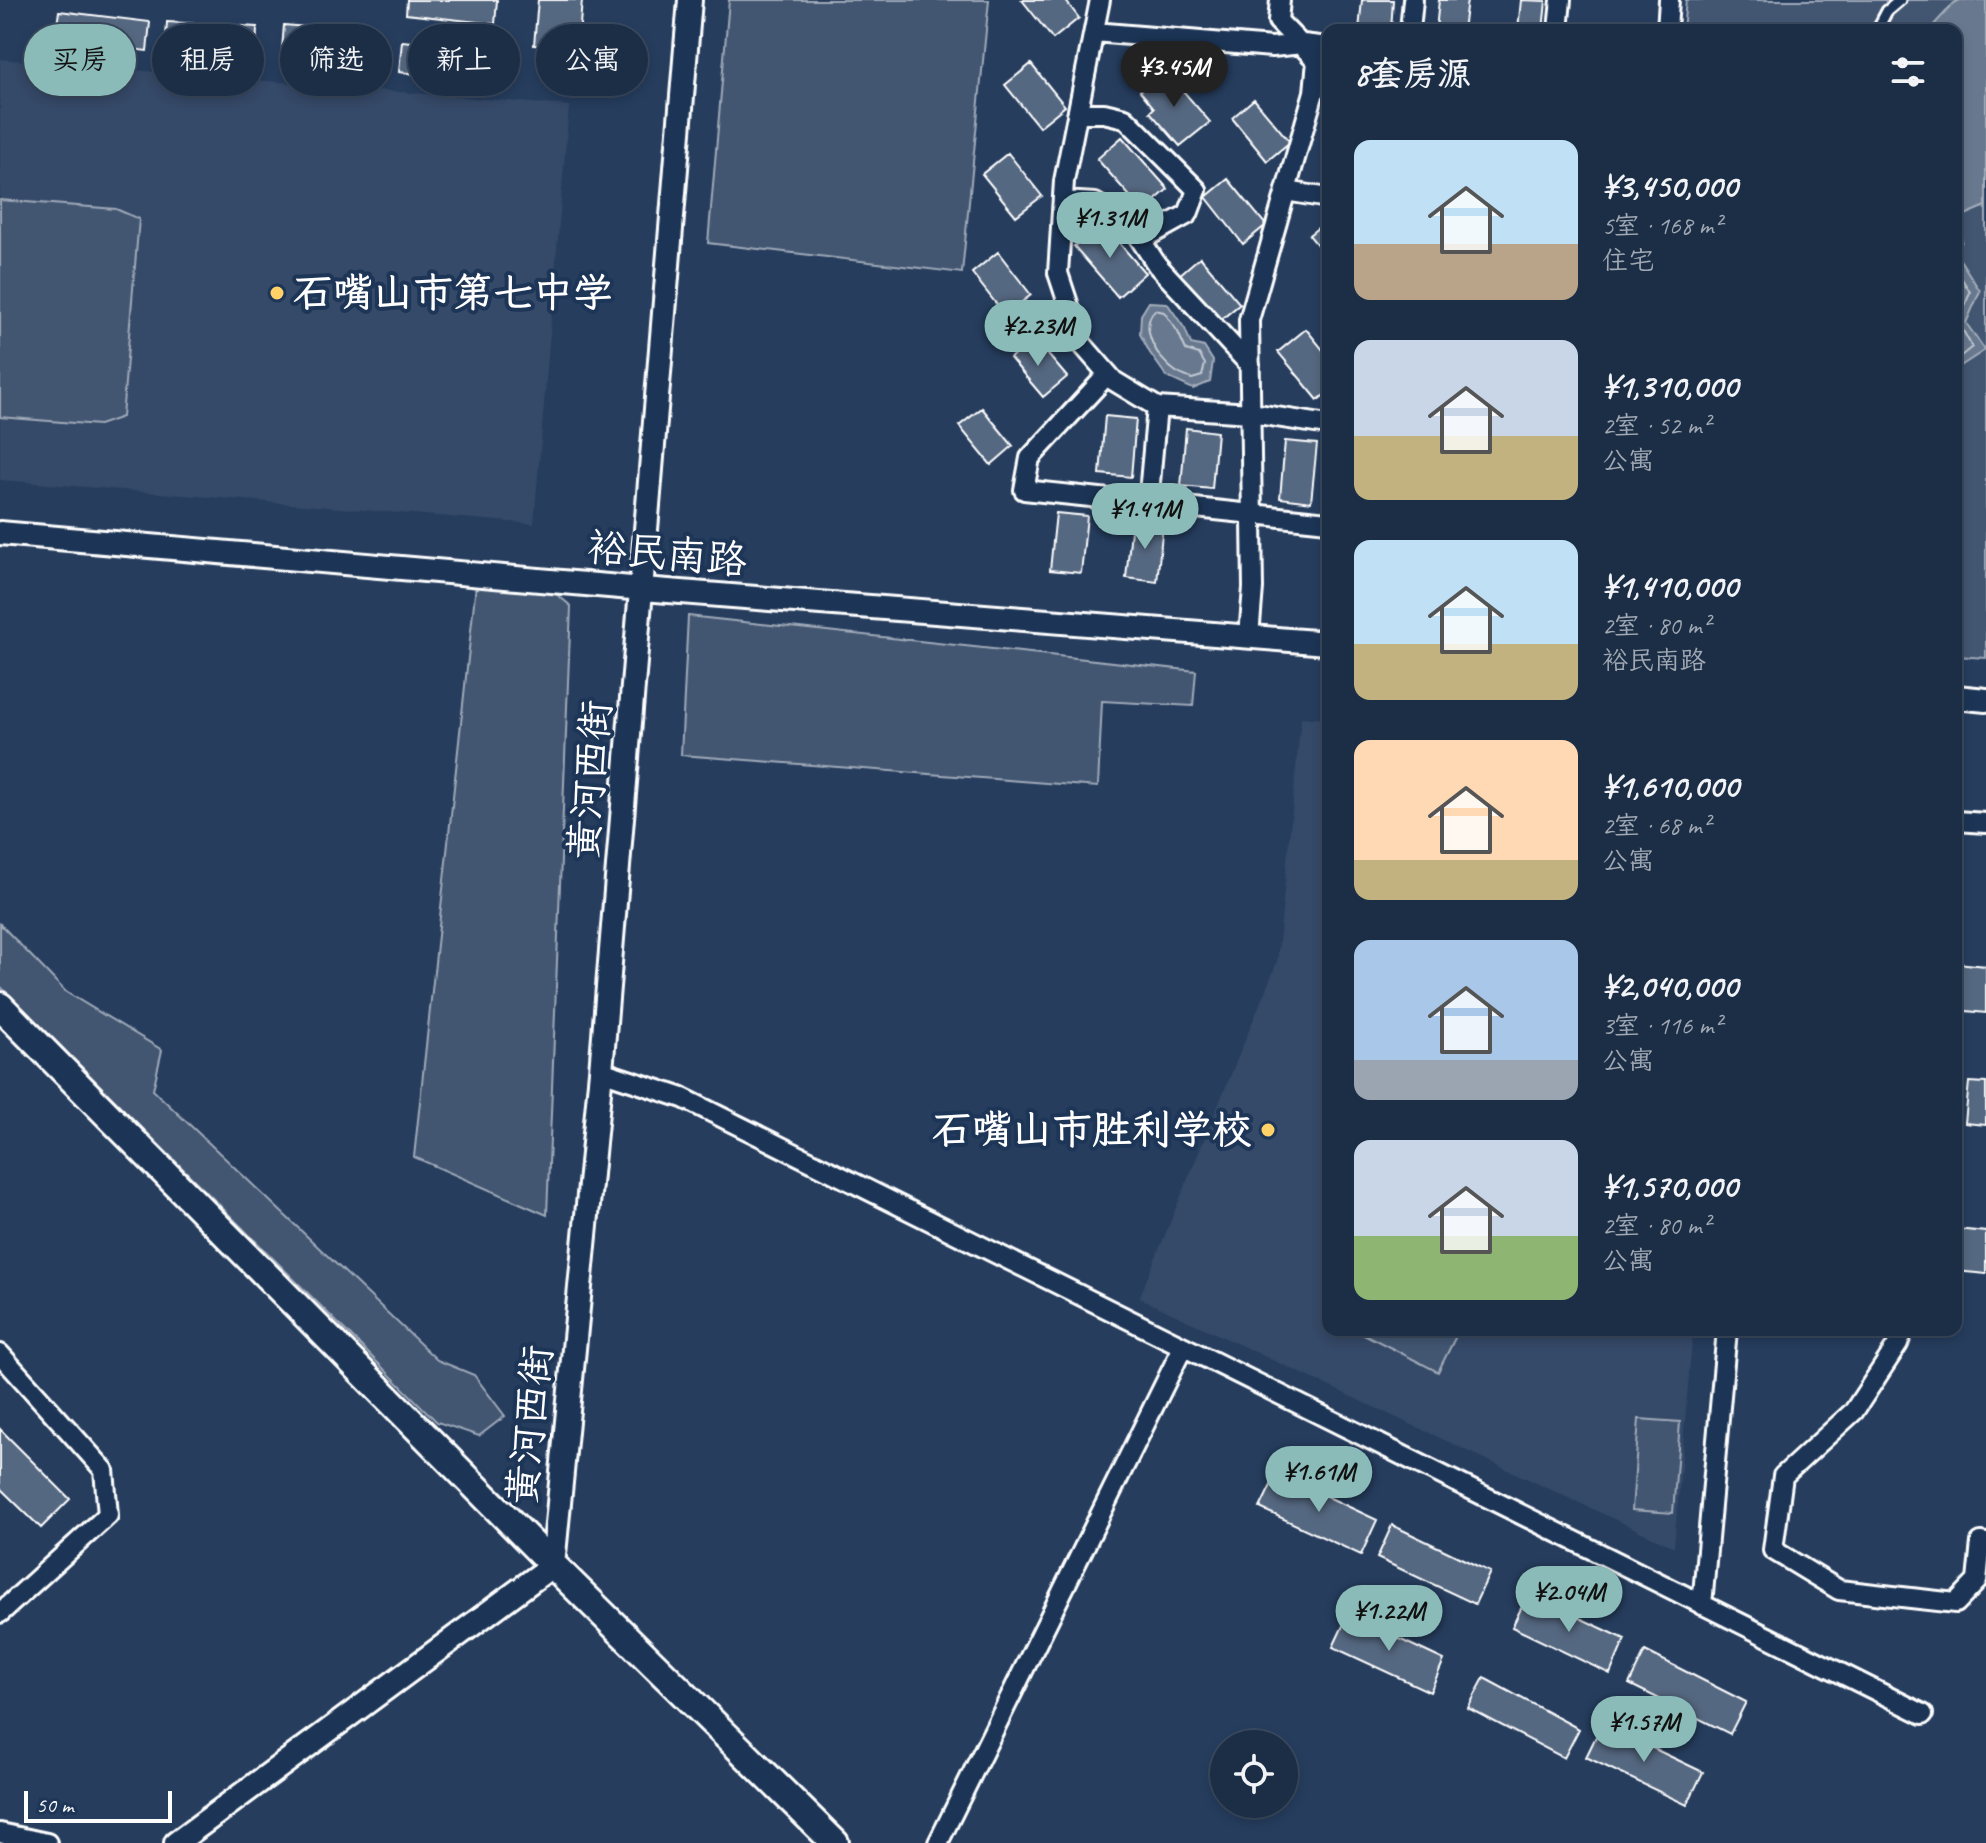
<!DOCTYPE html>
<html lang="zh">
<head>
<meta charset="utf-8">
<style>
	:root { --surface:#1c2e46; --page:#293a51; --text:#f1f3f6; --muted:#a0a8b3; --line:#3a4a5f; --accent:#8bbbb9 }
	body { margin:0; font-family:Caveat,"LXGW WenKai TC",sans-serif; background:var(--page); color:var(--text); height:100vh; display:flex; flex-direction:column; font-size:30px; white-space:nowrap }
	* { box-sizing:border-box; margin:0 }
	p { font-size:26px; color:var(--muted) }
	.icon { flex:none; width:44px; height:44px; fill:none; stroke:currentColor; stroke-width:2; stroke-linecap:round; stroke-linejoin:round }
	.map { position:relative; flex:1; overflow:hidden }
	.details { position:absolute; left:1322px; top:24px; width:640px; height:1312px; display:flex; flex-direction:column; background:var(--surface); border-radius:16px; box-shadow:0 4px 12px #0003,0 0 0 2px var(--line) }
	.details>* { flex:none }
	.hud { position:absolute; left:24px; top:24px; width:760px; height:72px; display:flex; gap:16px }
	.controls { position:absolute; left:1210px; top:1730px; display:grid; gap:16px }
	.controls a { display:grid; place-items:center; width:88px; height:88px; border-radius:50%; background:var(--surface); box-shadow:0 4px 12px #0003,0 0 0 2px var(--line); font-size:40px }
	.scale { position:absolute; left:24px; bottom:20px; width:148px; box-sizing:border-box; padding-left:8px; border:4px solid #fff; border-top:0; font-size:22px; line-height:28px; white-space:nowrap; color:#fff; -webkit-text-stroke:6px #1d3557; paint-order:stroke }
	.price { position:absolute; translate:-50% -68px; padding:0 18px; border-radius:28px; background:var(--accent); color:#111; font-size:26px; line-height:52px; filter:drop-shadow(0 2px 4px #0008) }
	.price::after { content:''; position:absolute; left:50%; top:48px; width:24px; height:18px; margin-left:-12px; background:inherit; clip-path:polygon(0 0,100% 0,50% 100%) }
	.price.active { background:#222; color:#fff }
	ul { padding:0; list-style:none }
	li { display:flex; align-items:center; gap:24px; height:200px; padding:0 32px }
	li span { display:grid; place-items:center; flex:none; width:224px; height:160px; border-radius:16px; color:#555 }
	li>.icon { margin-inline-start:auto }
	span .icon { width:96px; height:96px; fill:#fffc; stroke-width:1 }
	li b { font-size:34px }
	h2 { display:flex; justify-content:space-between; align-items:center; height:96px; padding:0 32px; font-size:34px }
	.chip { padding:0 28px; border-radius:36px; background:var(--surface); box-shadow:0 4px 12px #0003,0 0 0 2px var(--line); font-size:28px; line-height:72px }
	.chip.active { background:var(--accent); color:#111 }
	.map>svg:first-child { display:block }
</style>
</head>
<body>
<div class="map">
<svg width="1986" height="1843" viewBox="0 0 1986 1843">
	<rect width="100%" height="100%" fill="#263d5e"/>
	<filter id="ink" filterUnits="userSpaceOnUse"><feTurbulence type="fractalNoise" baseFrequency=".0125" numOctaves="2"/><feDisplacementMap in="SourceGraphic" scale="16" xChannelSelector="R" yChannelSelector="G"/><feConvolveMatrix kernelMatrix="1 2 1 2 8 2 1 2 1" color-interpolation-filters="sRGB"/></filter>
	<g filter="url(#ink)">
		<path fill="#344a68" d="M0 59 569 106 534 524 0 480Z
			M1301 717 1328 719V1330H1693L1674 1547 1139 1298 1277 962Z"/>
		<path fill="#425672" stroke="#a0aab8" stroke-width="2" d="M729 0H989L962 273 708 243Z
			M1686 0H1986V658L1956 656V30H1683Z
			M0 200 116 209 139 219 122 417 99 425 0 417Z
			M477 575 545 585 571 606 547 1215 414 1157Z
			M688 616 1196 671 1193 706 1102 701 1098 787 681 755Z
			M0 924 66 992 162 1050 153 1090 437 1360 474 1375 505 1416 479 1436 437 1422 0 986Z
			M1356 1330H1459L1438 1372Z
			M1639 1419 1680 1422 1673 1513 1632 1510Z"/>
		<path fill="#67788e" stroke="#a4aebb" stroke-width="2" d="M1960 0H1986V206L1956 219V30H1929L1954 3Z
			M1956 226 1962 240 1957 255 1980 291 1966 323 1985 350 1956 369Z
			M1149 302 1167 303 1185 329 1191 344 1204 347 1213 361 1210 382 1193 389 1167 377 1150 353 1140 334 1141 315Z"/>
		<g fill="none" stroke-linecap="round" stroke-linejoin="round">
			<path stroke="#c2c9d2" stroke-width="2" d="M1956 269 1970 292 1959 323 1972 347 1956 360
				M1155 310 1164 312 1178 332 1186 350 1199 354 1205 364 1202 376 1192 379C1187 377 1180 375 1175 371 1158 360 1138 327 1155 310Z"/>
		</g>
		<path fill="#556781" stroke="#fff" stroke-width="2" d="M407 0H497L495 24 406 14Z
			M538 0H582L578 49 534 45Z
			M1022 0H1065L1079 18 1053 39Z
			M1362 0H1393L1391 30H1359Z
			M1439 0H1467L1463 30H1436Z
			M1521 0 1546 1 1543 30H1518Z
			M59 11 150 22 147 51 55 40Z
			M167 22 257 27 256 58 165 52Z
			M284 25 375 33 372 70 281 62Z
			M402 41 494 51 490 82 399 72Z
			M1031 64 1065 106 1039 127 1005 85Z
			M1165 70 1210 122 1180 146 1150 112 1154 108 1140 91Z
			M1254 99 1290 142 1267 161 1232 118Z
			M1122 137 1168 189 1143 211 1097 159Z
			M1008 153 1042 196 1016 216 982 174Z
			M1228 179 1266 225 1243 244 1206 197Z
			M1328 220V258L1309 235Z
			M1102 223 1145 273 1118 297 1074 246Z
			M998 252 1031 295 1005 315 972 273Z
			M1200 257 1240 304 1218 322 1178 276Z
			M1306 329 1328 356V392L1318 400 1278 352Z
			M1034 338 1067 377 1043 397 1010 358Z
			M982 408 1013 446 991 465 959 426Z
			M1105 416 1136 419 1131 477 1100 474Z
			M1186 428 1217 432 1212 489 1181 486Z
			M1285 441 1317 444 1311 502 1280 498Z
			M1056 513 1087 516 1081 573 1050 570Z
			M1132 521 1163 524 1157 582 1126 578Z
			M1956 963 1986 966V1013L1956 1010Z
			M1969 1082 1986 1083V1125L1965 1123Z
			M1956 1229 1986 1232V1274L1956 1271Z
			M0 1429 70 1499 41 1528 0 1488Z
			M1277 1473 1377 1520 1361 1555 1260 1508Z
			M1392 1525 1490 1572 1475 1604 1377 1558Z
			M1528 1594 1625 1639 1610 1674 1512 1627Z
			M1348 1615 1444 1660 1430 1692 1333 1647Z
			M1645 1651 1746 1702 1730 1734 1629 1684Z
			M1484 1678 1579 1729 1564 1758 1468 1708Z
			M1602 1724 1703 1772 1687 1805 1586 1757Z"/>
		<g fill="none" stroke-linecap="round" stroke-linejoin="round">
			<defs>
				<path id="service" d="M1877 30 1887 11 1900 0"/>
				<path id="minor" d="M1100 0 1064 181 1058 273 1081 343 1114 381 1157 407 1251 413 1328 425
					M1410 30 1413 0
					M1558 30 1561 0
					M1667 30 1669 0
					M1094 32 1272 47 1303 44 1328 47
					M1078 113H1104L1125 118 1197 190 1188 214 1141 240
					M1286 191 1328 198
					M1063 201 1095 203 1131 225 1157 265 1250 365
					M1108 374 1030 458 1024 490 1328 522
					M1148 504 1157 407
					M1249 636 1253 588 1249 320 1314 92 1317 61 1278 21 1280 0
					M1956 821 1986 823
					M601 1071 683 1098 1923 1714
					M1903 1330 1898 1344 1854 1411 1783 1476 1773 1550 1839 1590 1956 1603 1977 1581 1981 1542 1986 1543
					M0 1354 104 1470 108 1515 0 1613
					M1702 1605 1727 1330
					M0 1833 47 1843
					M938 1843 1183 1347"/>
				<path id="tertiary" d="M0 533 643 589 1328 643
					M1956 697 1986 700
					M176 1843 553 1565 601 1071 690 0"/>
				<path id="secondary" d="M0 1006 553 1565 835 1843"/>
			</defs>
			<use href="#service" stroke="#fff" stroke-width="15"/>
			<use href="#minor" stroke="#fff" stroke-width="24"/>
			<use href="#tertiary" stroke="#fff" stroke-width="28"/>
			<use href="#secondary" stroke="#fff" stroke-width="32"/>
			<use href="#service" stroke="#1d3557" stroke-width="9"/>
			<use href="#minor" stroke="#1d3557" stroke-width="18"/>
			<use href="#tertiary" stroke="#1d3557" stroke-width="22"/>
			<use href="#secondary" stroke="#1d3557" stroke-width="26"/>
		</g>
	</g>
	<g fill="#ffd166" stroke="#1d3557" stroke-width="3">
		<circle cx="277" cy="293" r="8"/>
		<circle cx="1268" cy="1130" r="8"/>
	</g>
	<g text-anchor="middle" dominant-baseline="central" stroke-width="8" stroke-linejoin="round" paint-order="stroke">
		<g font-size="40" font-weight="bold" fill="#fff" stroke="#1d3557" text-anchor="start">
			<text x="293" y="293">石嘴山市第七中学</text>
			<text x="1252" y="1130" text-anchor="end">石嘴山市胜利学校</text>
		</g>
		<g font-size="40" fill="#fff" stroke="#1d3557">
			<text transform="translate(667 554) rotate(5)">裕民南路</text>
			<text transform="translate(590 780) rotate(-85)">黄河西街</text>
			<text transform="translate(530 1425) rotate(-84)">黄河西街</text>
		</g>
	</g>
</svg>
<div class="controls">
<a><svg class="icon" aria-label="locate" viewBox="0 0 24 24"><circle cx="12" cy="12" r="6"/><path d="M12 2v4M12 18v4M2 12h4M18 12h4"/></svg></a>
</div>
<div class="scale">50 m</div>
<b class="price active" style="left:1174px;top:109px">¥3.45M</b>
<b class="price" style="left:1110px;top:260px">¥1.31M</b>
<b class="price" style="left:1038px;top:368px">¥2.23M</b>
<b class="price" style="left:1145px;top:551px">¥1.41M</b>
<b class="price" style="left:1319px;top:1514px">¥1.61M</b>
<b class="price" style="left:1569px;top:1634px">¥2.04M</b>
<b class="price" style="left:1389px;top:1653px">¥1.22M</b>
<b class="price" style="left:1644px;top:1764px">¥1.57M</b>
<div class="hud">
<a class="chip active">买房</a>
<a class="chip">租房</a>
<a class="chip">筛选</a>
<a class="chip">新上</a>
<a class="chip">公寓</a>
</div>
<section class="details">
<h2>8套房源<svg class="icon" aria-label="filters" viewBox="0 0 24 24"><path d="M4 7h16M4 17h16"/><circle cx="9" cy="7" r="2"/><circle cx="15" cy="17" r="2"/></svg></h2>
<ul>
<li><span style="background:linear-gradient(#bfe0f5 65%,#b9a48a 0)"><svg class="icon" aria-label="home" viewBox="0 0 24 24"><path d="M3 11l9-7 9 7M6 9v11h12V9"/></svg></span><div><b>¥3,450,000</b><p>5室 · 168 m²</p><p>住宅</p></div></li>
<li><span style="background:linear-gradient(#c9d6e8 60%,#c2b280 0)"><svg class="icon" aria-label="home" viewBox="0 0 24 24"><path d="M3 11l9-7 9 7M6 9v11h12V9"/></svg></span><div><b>¥1,310,000</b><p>2室 · 52 m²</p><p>公寓</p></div></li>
<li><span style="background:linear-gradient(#bfe0f5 65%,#c2b280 0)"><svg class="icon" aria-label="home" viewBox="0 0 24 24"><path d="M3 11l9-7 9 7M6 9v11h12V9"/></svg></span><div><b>¥1,410,000</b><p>2室 · 80 m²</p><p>裕民南路</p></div></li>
<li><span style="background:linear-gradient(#ffd9b3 75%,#c2b280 0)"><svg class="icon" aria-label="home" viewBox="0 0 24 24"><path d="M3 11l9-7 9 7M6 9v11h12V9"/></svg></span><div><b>¥1,610,000</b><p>2室 · 68 m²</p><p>公寓</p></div></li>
<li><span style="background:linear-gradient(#a9c7e8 75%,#9aa5b1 0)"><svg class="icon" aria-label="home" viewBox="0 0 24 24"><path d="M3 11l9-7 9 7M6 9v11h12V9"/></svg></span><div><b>¥2,040,000</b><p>3室 · 116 m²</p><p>公寓</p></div></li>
<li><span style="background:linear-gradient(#c9d6e8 60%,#8fb573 0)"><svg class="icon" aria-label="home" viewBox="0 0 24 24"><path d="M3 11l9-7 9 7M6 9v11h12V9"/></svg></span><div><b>¥1,570,000</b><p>2室 · 80 m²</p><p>公寓</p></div></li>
</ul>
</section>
</div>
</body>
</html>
